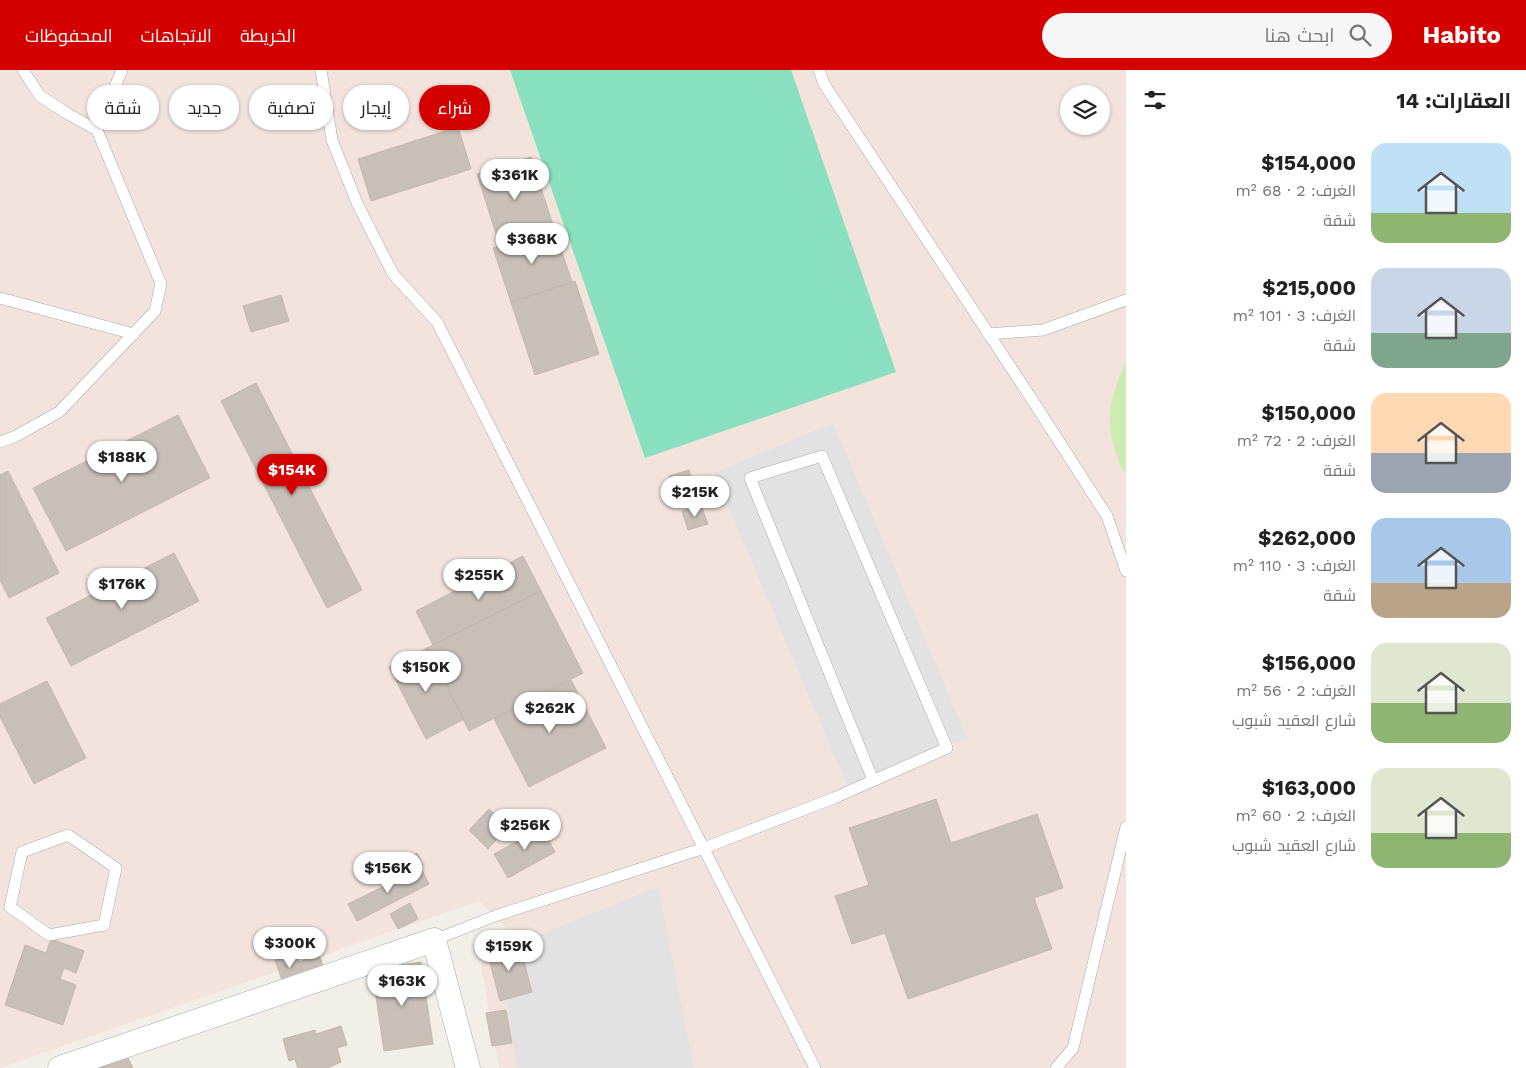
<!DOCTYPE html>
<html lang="ar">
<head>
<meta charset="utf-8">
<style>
	:root { --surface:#fff; --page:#f6f6f6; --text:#222; --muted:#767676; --accent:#d40000 }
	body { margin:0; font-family:"Work Sans",Cairo,sans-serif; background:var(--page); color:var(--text); direction:rtl; height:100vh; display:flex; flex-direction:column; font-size:19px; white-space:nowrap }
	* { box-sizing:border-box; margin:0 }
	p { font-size:16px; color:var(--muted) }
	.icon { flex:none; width:28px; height:28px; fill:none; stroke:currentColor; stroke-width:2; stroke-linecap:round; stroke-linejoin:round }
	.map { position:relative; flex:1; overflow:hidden; direction:ltr }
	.drawer { display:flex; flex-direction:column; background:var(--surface); width:400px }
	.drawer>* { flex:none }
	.banner { position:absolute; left:15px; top:15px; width:475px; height:45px; direction:rtl; display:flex; gap:10px }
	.fabs { position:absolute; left:1060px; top:15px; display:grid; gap:10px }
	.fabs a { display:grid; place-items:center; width:50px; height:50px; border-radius:50%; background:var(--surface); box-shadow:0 1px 4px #0004; font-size:25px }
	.price { position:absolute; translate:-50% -42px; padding:0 11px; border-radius:18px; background:#fff; color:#222; font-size:16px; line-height:32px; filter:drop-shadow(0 1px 2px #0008) }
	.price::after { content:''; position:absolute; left:50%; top:30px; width:15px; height:11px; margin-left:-8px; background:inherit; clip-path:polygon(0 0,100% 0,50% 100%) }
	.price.current { background:var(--accent); color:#fff }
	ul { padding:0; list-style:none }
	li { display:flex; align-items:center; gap:15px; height:125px; padding:0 15px }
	li span { display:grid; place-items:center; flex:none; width:140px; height:100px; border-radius:15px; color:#555 }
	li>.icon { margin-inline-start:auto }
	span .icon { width:60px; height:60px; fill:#fffc; stroke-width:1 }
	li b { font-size:21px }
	h2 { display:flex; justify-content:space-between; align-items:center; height:60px; padding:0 15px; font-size:21px }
	.chip { padding:0 18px; border-radius:22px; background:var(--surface); box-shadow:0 1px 4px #0004; font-size:18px; line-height:45px }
	.chip.current { background:var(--accent); color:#fff }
	header { display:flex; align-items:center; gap:30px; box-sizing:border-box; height:70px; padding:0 25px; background:var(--accent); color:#fff }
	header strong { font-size:24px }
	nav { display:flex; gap:28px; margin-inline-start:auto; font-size:18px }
	.search { width:350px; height:45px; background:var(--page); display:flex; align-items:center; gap:12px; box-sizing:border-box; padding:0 18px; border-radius:28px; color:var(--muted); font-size:19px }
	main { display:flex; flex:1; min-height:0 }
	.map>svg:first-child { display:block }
</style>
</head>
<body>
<header>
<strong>Habito</strong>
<div class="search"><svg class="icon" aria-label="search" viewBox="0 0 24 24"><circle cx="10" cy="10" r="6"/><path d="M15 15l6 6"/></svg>ابحث هنا</div>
<nav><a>الخريطة</a><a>الاتجاهات</a><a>المحفوظات</a></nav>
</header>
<main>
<section class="drawer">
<h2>العقارات: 14<svg class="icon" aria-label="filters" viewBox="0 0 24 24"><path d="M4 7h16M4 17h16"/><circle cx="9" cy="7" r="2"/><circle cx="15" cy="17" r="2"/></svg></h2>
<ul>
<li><span style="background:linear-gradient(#bfe0f5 70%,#8fb573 0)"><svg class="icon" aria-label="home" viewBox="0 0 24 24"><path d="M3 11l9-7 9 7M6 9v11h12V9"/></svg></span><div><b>$154,000</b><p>الغرف: 2 · 68 m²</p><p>شقة</p></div></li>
<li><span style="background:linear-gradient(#c9d6e8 65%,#7fa58c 0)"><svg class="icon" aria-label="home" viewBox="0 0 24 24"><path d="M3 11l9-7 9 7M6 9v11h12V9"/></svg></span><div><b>$215,000</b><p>الغرف: 3 · 101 m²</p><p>شقة</p></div></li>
<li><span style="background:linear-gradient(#ffd9b3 60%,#9aa5b1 0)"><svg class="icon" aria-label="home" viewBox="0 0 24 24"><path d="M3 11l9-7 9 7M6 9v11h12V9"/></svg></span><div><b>$150,000</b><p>الغرف: 2 · 72 m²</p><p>شقة</p></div></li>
<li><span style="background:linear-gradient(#a9c7e8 65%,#b9a48a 0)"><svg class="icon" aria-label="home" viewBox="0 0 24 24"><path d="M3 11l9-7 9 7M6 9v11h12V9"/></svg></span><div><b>$262,000</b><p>الغرف: 3 · 110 m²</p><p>شقة</p></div></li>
<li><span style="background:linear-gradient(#dfe7d0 60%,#8fb573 0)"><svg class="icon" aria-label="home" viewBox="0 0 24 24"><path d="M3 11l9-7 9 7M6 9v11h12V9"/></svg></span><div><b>$156,000</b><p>الغرف: 2 · 56 m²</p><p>شارع العقيد شبوب</p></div></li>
<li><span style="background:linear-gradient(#dfe7d0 65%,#8fb573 0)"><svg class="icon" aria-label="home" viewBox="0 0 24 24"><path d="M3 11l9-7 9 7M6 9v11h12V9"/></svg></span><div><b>$163,000</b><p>الغرف: 2 · 60 m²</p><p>شارع العقيد شبوب</p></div></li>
</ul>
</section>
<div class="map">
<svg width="1126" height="998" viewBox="0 0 1126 998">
	<rect width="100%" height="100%" fill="#f2efe9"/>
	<path fill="#f3e3dd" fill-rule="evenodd" d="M0 0H1126V998H499L481 895 509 860 479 831 0 998ZM1069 24H1101V56H1069Z"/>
	<path fill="#cdebb0" d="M1126 292V400L1123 402C1117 388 1109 363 1110 348 1110 332 1118 307 1126 292Z"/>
	<path fill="#88e0be" d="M510 0H791L896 302 645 388Z"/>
	<path fill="#e2e2e2" d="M833 353 967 668 848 718 714 403Z
		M658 817 694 998H517L507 930 532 922 519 873Z"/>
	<path fill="#c7bfb8" stroke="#c4b6ab" d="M458 57 471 99 371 131 358 89Z
		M531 87 554 158 500 176 477 104Z
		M554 158 572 212 511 232 493 178Z
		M575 211 599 284 535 305 511 232Z
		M281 225 289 251 251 262 243 236Z
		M256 313 362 520 327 538 221 331Z
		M178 345 210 408 66 481 33 418Z
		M689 400 694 418 675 424 669 406Z
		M8 401 59 503 9 528 0 510V405Z
		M701 435 708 454 688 460 682 441Z
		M174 483 199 531 71 596 46 548Z
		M523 486 541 521 433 575 416 541Z
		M541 521 583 603 469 661 427 578Z
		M427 578 464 649 426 669 389 597Z
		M571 610 606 678 529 717 494 649Z
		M47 611 86 688 34 714 0 647V634Z
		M936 729 951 773 1037 744 1063 818 1034 828 1052 879 908 929 885 863 852 874 835 826 869 815 849 758Z
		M489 739 508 757 488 779 469 760Z
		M537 750 555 782 508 808 494 784 529 765 525 756Z
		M417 783 423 795 394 810 388 798Z
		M421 798 429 814 357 851 348 834Z
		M410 833 418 849 398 859 390 844Z
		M51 869 84 881 76 903 64 898 60 909 76 915 63 955 5 935 25 875 46 883Z
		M519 873 532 922 500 931 487 881Z
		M296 883 305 908 284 916 275 890Z
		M319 885 325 901 305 908 299 892Z
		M421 892 433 974 384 981 372 899Z
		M506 940 512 973 492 976 486 943Z
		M341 956 347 975 337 978 341 992 327 998H298L295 989 289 991 283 969 315 960 316 964Z
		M126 984 133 998H96Z"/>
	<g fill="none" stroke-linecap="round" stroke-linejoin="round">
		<defs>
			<path id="lane" d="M321 0 332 70 357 133 393 204 437 252 815 998
				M819 0 824 14 1033 331 1107 446 1126 501
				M97 60 122 0
				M0 228 134 264
				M988 264 1043 260 1126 230
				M0 372 16 366 59 342 155 241 161 214 97 60 68 44 40 26 23 0
				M68 765 116 798 104 855 49 865 10 837 22 782Z
				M434 870 495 846 704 778 834 728 947 678 822 386 750 408 873 710
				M1056 998 1073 978 1126 757"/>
			<path id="street" d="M60 998 434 870 468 998"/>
		</defs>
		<use href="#lane" stroke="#a9a9a9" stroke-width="12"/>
		<use href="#street" stroke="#a9a9a9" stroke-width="25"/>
		<use href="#lane" stroke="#fff" stroke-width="11"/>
		<use href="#street" stroke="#fff" stroke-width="24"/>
	</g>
</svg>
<div class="fabs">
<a><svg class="icon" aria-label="layers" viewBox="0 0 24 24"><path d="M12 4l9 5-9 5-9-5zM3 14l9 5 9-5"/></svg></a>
</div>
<b class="price" style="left:515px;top:131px">$361K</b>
<b class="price" style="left:532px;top:195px">$368K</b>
<b class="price" style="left:122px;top:413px">$188K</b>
<b class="price current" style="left:292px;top:426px">$154K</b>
<b class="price" style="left:695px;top:448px">$215K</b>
<b class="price" style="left:479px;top:531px">$255K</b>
<b class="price" style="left:122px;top:540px">$176K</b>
<b class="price" style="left:426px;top:623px">$150K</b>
<b class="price" style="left:550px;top:664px">$262K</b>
<b class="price" style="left:525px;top:781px">$256K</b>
<b class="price" style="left:388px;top:824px">$156K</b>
<b class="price" style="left:290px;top:899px">$300K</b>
<b class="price" style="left:509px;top:902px">$159K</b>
<b class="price" style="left:402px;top:937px">$163K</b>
<div class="banner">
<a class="chip current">شراء</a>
<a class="chip">إيجار</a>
<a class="chip">تصفية</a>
<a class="chip">جديد</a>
<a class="chip">شقة</a>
</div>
</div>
</main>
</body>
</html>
